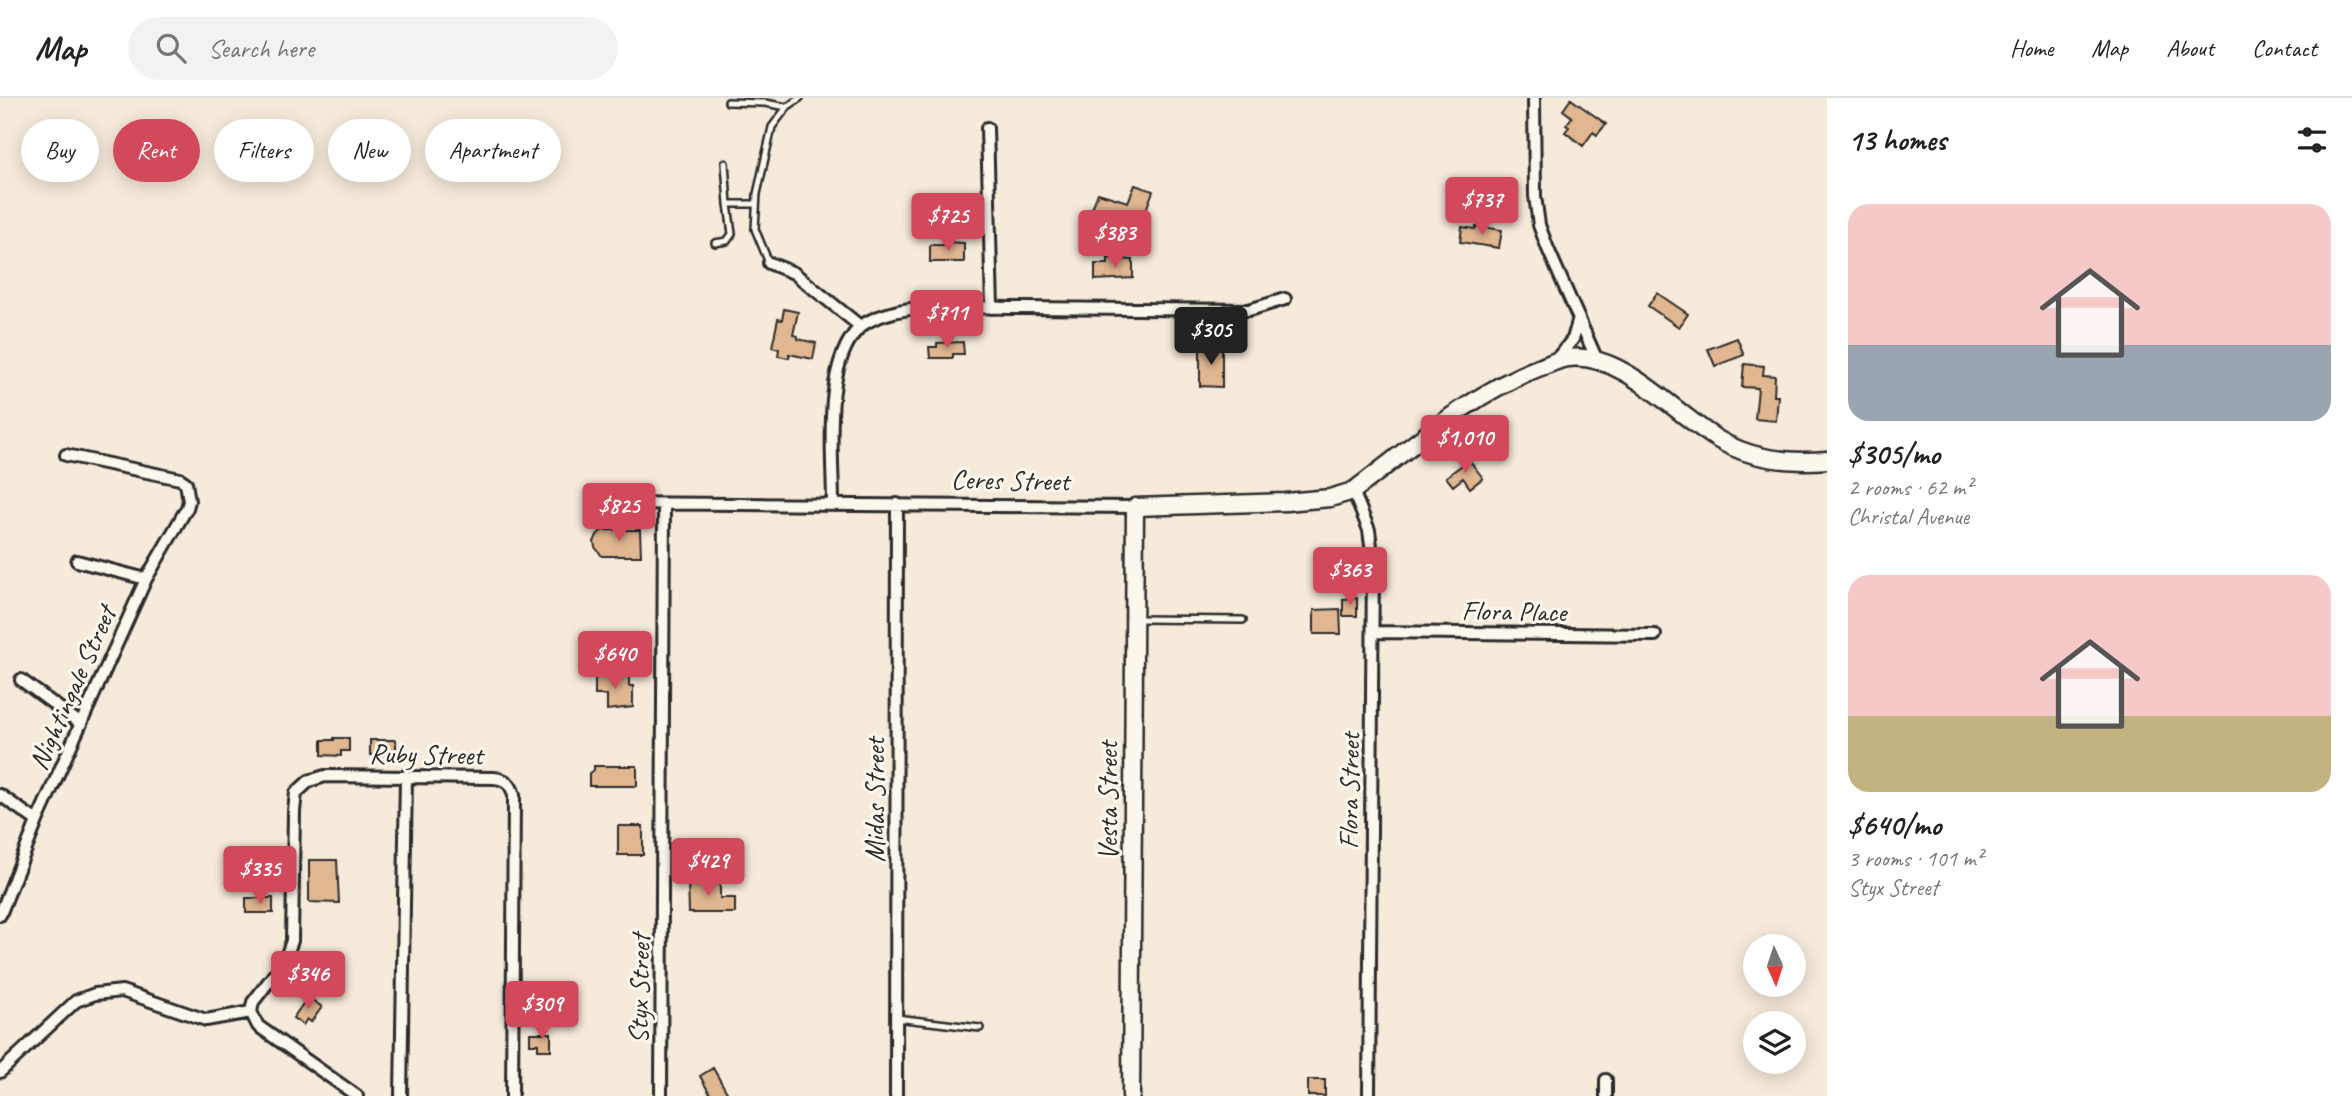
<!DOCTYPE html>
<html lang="en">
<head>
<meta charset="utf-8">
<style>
	:root { --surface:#fff; --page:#f2f2f2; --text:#222; --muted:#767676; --line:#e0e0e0; --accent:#d1495b }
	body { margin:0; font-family:Caveat,sans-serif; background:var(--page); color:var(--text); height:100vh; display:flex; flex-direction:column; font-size:26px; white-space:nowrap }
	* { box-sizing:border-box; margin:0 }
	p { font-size:23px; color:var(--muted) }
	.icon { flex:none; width:38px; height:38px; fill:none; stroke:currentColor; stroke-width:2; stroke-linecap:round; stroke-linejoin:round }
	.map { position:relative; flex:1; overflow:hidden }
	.sheet { display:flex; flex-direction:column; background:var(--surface); width:525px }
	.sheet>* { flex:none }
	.top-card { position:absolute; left:21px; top:21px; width:665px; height:63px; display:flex; gap:14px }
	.needle { width:46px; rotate:177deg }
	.controls { position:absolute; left:1743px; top:836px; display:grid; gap:14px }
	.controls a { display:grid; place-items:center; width:63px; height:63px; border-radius:50%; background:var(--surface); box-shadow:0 4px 18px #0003; font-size:35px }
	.price { position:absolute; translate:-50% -60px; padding:0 16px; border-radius:7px; background:var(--accent); color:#fff; font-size:23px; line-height:46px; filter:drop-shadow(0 2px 4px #0008) }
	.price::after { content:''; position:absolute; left:50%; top:42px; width:21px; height:16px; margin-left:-10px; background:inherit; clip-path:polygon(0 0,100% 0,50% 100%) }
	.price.active { background:#222; color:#fff }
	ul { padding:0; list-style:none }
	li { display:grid; align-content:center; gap:14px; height:371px; padding:0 21px }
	li span { display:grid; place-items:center; height:217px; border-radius:21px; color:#555 }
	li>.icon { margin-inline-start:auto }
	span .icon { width:126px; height:126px; fill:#fffc; stroke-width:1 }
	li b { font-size:30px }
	h2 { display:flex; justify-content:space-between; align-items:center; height:84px; padding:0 21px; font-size:30px }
	.chip { padding:0 24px; border-radius:32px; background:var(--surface); box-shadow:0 4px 18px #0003; font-size:24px; line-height:63px }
	.chip.active { background:var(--accent); color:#fff }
	header { display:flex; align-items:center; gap:42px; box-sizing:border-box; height:98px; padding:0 35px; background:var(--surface); border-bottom:2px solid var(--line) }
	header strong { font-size:33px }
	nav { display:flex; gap:38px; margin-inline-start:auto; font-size:24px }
	.search { width:490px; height:63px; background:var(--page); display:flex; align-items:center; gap:18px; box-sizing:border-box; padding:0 24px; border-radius:38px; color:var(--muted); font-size:26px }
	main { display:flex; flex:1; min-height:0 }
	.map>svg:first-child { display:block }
</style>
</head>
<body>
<header>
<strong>Map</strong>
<div class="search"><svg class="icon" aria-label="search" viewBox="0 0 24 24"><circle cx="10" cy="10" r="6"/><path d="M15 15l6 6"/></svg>Search here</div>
<nav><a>Home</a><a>Map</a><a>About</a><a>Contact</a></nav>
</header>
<main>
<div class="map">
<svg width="1827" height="998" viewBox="0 0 1827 998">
	<rect width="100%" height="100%" fill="#f6eada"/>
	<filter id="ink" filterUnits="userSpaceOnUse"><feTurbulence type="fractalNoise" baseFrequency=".0143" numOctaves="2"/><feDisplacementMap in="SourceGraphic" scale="14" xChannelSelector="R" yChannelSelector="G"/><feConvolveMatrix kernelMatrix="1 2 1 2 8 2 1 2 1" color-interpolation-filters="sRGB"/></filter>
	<g filter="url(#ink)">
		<path fill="#e0b791" stroke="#2b2b2b" stroke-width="2" d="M1571 1 1606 26 1597 37 1593 34 1583 48 1565 34 1569 29 1566 27 1572 19 1563 12Z
			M1135 87 1153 93 1137 136 1105 127 1108 120 1091 113 1098 95 1128 104Z
			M1476 128 1502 132 1499 150 1460 144 1462 129 1475 131Z
			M946 144 964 145V164H930V147H946Z
			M1108 160 1133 162V180L1095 182V166H1108Z
			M1657 195 1688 216 1679 229 1648 208Z
			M784 211 798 214 793 237 798 238V241L816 245 813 261 789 256V260L778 258 779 251 772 249 778 221 782 222Z
			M1737 240 1744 257 1715 268 1708 251Z
			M963 244 964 256H953V260H930L929 249H937V245Z
			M1200 249H1222V289L1200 288Z
			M1744 266 1764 268 1763 277 1775 278 1774 298H1778L1776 323 1755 321 1758 290 1742 289Z
			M1469 362 1483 380 1470 390 1463 380 1453 388 1446 379Z
			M602 432H640L641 458H602L595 449 594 444 597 437Z
			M1357 500V518H1343V501Z
			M1340 511 1341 536H1314V512Z
			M607 576H629V588H633V609L607 612V597H595V579H607Z
			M334 640H349V653H341V658L322 657V642H334Z
			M370 642H396V653L388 652V657H370Z
			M594 668H637V688H589V675L594 672Z
			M618 728H643V757H618Z
			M309 762H337L339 805 309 804Z
			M688 781H720V800H735V815H689Z
			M246 800H273V815H246Z
			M308 899 322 909 311 924 307 921 303 927 293 920Z
			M530 935H551V952H538V946H530Z
			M713 970 729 998H711L700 978Z
			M1308 982H1325V998H1308Z"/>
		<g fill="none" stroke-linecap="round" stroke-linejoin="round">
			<defs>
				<path id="lane" d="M728 4 765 5 787 9
					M725 65 728 106
					M715 145 727 143 732 136 728 106H756
					M769 165 755 131 757 96 772 29 787 9 800 0
					M1138 521 1243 522
					M896 920 980 930"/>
				<path id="street" d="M1534 0 1535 98 1539 127 1548 151 1597 262
					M987 30 992 210
					M769 165 794 175 860 228
					M1555 263 1573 241 1579 220
					M1353 393 1369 432 1373 464 1369 998
					M600 405 1135 409
					M833 405C833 356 822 267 859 230 868 221 886 216 898 213 931 206 985 210 1020 210 1096 211 1172 211 1249 212L1285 201
					M77 463 146 481
					M1373 534 1655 537
					M21 582 81 626
					M0 697 37 723
					M0 817 37 723 146 481 187 410 189 403 186 385 180 381 66 357
					M0 974 76 903 95 896 122 893 206 922 251 914
					M357 998 258 928 251 914 253 904 284 864 292 843 294 713 296 695 309 683 325 678 494 680C506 681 511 686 514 697L512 998
					M401 998 406 678
					M661 998 664 406
					M896 998 897 406
					M1606 998V982"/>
				<path id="secondary" d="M1131 998 1135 409 1286 404 1330 400 1353 393C1412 349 1469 297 1538 270 1548 267 1558 261 1568 260 1624 254 1674 316 1719 342 1751 361 1791 365 1827 362"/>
			</defs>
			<use href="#lane" stroke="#2b2b2b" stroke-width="10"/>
			<use href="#street" stroke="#2b2b2b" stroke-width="16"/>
			<use href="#secondary" stroke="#2b2b2b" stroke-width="21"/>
			<use href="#lane" stroke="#fbf7ec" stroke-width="5"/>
			<use href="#street" stroke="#fbf7ec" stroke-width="10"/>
			<use href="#secondary" stroke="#fbf7ec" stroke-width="16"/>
		</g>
	</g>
	<g text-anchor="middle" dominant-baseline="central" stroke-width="6" stroke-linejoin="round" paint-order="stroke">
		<g font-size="28" fill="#2b2b2b" stroke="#fbf7ec">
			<text transform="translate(1010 382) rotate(1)">Ceres Street</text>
			<text transform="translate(1514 513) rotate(1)">Flora Place</text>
			<text transform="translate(72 590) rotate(-66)">Nightingale Street</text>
			<text transform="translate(426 656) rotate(1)">Ruby Street</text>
			<text transform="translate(1349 693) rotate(-89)">Flora Street</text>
			<text transform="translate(874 702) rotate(-90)">Midas Street</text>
			<text transform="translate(1107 703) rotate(-90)">Vesta Street</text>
			<text transform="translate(639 891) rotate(-89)">Styx Street</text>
		</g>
	</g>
</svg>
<div class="controls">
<a><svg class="needle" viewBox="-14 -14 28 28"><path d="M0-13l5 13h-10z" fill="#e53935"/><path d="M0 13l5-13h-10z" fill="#767676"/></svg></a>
<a><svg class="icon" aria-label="layers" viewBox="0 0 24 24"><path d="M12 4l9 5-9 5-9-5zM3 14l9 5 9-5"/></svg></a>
</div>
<b class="price" style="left:1482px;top:139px">$737</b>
<b class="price" style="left:948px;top:155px">$725</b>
<b class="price" style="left:1115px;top:172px">$383</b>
<b class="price" style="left:947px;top:252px">$711</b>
<b class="price active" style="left:1211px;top:269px">$305</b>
<b class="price" style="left:1465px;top:377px">$1,010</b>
<b class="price" style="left:619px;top:445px">$825</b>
<b class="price" style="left:1350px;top:509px">$363</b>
<b class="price" style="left:615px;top:593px">$640</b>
<b class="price" style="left:708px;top:800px">$429</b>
<b class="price" style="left:260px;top:808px">$335</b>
<b class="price" style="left:308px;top:913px">$346</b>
<b class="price" style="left:542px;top:943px">$309</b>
<div class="top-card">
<a class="chip">Buy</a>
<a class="chip active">Rent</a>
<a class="chip">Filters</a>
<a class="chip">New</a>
<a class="chip">Apartment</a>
</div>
</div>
<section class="sheet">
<h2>13 homes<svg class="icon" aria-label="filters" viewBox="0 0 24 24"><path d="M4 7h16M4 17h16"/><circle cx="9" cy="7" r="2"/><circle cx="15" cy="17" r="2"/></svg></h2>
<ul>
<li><span style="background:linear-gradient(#f6c9c9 65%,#9aa5b1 0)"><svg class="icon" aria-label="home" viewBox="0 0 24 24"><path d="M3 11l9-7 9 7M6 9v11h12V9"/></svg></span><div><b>$305/mo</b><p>2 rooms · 62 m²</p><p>Christal Avenue</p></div></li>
<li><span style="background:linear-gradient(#f6c9c9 65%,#c2b280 0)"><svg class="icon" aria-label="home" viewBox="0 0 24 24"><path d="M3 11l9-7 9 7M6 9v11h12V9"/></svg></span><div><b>$640/mo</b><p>3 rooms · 101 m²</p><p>Styx Street</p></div></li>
</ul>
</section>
</main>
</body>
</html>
